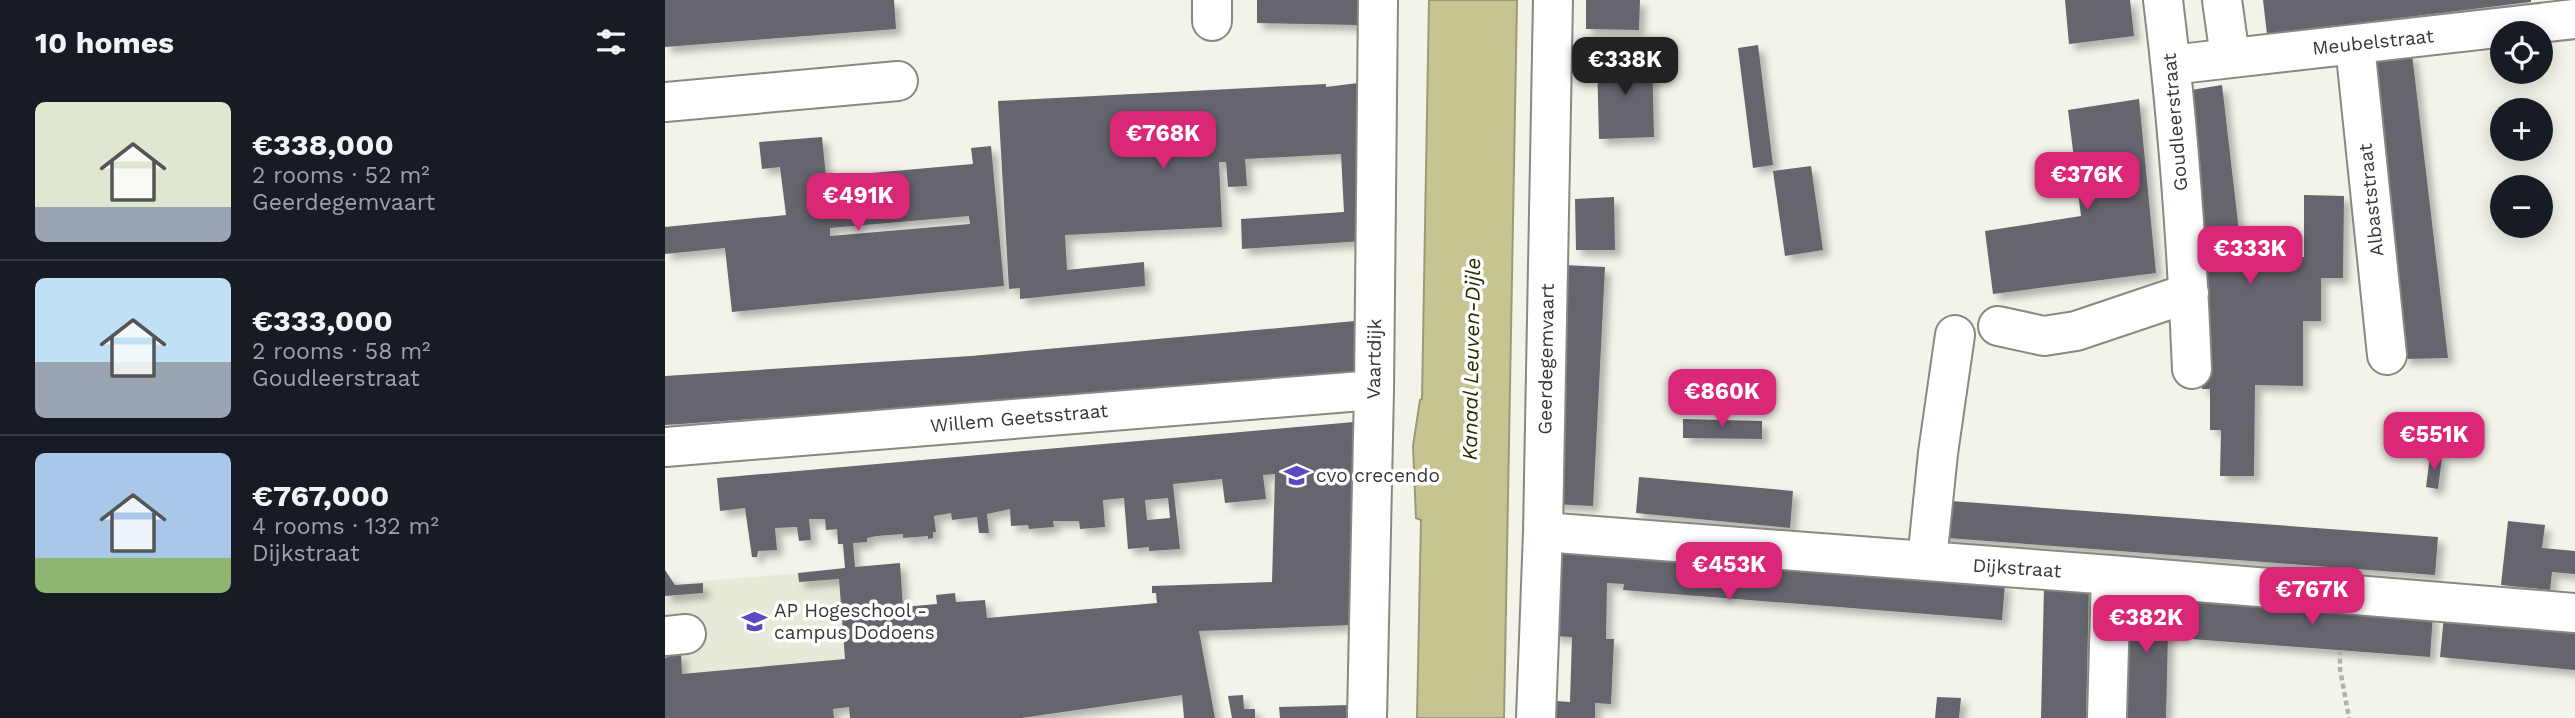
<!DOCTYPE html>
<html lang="en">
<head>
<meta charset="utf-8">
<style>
	:root { --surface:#171b24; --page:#20242c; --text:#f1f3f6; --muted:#9ea1a6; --line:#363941; --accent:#db2777 }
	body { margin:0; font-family:"Work Sans",sans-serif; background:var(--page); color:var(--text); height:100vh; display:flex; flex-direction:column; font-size:26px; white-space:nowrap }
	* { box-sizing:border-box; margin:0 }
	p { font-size:23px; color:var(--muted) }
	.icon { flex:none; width:38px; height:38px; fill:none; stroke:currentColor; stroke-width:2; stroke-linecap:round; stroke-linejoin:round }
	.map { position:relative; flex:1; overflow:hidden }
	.sheet { display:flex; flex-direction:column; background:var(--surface); width:665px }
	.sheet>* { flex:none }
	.controls { position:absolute; left:1825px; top:21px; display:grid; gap:14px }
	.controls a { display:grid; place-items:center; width:63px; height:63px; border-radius:50%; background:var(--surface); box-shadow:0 4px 18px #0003; font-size:35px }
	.price { position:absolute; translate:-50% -60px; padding:0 16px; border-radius:14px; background:var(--accent); color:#fff; font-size:23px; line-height:46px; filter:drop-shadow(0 2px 4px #0008) }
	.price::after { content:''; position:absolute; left:50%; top:42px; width:21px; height:16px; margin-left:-10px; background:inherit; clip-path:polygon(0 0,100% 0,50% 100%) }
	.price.active { background:#222; color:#fff }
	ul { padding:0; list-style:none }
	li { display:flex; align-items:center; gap:21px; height:175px; padding:0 35px }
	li+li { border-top:2px solid var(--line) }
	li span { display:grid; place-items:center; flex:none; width:196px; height:140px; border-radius:10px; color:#555 }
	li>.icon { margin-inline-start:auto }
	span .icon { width:84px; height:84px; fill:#fffc; stroke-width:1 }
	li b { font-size:30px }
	h2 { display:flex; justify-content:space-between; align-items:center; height:84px; padding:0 35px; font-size:30px }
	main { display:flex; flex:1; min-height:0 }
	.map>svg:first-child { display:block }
</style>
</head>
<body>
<main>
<section class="sheet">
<h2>10 homes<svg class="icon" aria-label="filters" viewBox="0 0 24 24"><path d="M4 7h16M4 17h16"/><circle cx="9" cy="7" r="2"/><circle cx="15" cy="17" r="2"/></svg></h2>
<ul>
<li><span style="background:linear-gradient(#dfe7d0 75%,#9aa5b1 0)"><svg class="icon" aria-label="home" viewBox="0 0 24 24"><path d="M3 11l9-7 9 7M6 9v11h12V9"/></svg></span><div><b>€338,000</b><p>2 rooms · 52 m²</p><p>Geerdegemvaart</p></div></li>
<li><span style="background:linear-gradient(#bfe0f5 60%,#9aa5b1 0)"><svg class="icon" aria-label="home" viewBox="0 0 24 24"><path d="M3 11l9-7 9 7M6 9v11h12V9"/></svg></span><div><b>€333,000</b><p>2 rooms · 58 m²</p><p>Goudleerstraat</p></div></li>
<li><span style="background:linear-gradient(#a9c7e8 75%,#8fb573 0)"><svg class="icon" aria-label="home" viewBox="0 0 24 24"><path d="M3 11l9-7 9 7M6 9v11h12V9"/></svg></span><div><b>€767,000</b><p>4 rooms · 132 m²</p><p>Dijkstraat</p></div></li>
</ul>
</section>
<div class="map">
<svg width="1910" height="718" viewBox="0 0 1910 718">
	<defs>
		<filter id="shadow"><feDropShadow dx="6" dy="6" stdDeviation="3.5" flood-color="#0004"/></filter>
	</defs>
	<rect width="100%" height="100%" fill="#f3f3ea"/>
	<path fill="#e9e9d9" d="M173 570 184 707 168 709 169 718H0V584Z"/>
	<path fill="#c6c592" stroke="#9b9a76" stroke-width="2" d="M764 0H852L839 718H752L756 520 751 518 748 446 755 400 757 399Z"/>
	<path fill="#65666d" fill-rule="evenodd" filter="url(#shadow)" d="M0 0H229L231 29 0 47Z
		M592 0H692V25L592 23Z
		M921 0H975L974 30 921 29Z
		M1400 0H1465L1469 36 1404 44Z
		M1598 0H1866V2L1602 34Z
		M1093 45 1108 165 1088 168 1073 48Z
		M1747 54 1783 358 1739 359 1701 59Z
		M987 56 989 137 934 139 932 58Z
		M701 82 698 241 577 249 576 219 679 212 676 154 580 159 582 186 563 187 561 162H554L557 227 400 235 402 270 479 262 480 286 355 299V288L344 289 333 101 661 84V87Z
		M1557 85 1577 257H1639V195L1679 196 1678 278H1656V321H1638V386L1590 385 1589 476H1555L1556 430H1545V389H1537L1538 255 1514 92Z
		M1474 99 1491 273 1328 294 1320 231 1416 216 1403 110Z
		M157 137 161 177 308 164 306 148 326 146 339 286 67 312 60 248 0 254V227L121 215 115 167 97 169 94 142ZM304 216 305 224 165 236V228Z
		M1146 166 1158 250 1120 256 1108 171Z
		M949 197 950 250H911L910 199Z
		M898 265 940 267 928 506 888 504Z
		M690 321 695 372 351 401 0 425V376L306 356Z
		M1018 419 1097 421V439L1018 438Z
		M689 422 686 625 534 631 550 718H519L517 695 356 718H185L184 707 168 709 169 718H0V658L16 652 17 674 180 659 174 579 134 582 133 573 180 568 178 544H173L172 529 161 530 160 519H144L146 540 134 541 132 527 110 528 112 550 93 551 92 557H87L80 508 55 511 52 478ZM610 474 607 582 487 586V593H491L492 603 322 618 320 600 291 602 290 593 271 595 272 604 238 607 235 563 190 567 188 543 202 542V538L212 536 238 534V538L263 536V539L268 538V532H271L269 516 286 513 287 520 312 517 314 533H324L322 514 345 509 346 526 363 525 364 529 389 527 388 521H414L415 529 440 527 438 500 459 498 463 549 484 547V551L515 549 508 484 557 479 560 503 601 499 598 475ZM503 498 505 518 482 520 480 500Z
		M1765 456 1777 457 1773 489 1761 487Z
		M974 477 1128 491 1125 528 971 513Z
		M1272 500 1773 537 1770 575 1270 537Z
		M1843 521 1880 525 1877 548 1910 551V574L1887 572 1885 590 1836 585Z
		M892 549 1340 583 1337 620 958 590 959 584 942 583 941 639H949L946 704 930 703V718H890L891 701 905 702 907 637 887 636Z
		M0 570 10 585 38 583V593L0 596Z
		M1379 586 1424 587 1421 718H1376Z
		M1461 591 1504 592 1501 718H1458Z
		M1529 597 1768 614 1765 657 1526 639Z
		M1779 616 1910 628V670L1775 657Z
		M578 695 579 709H590V718H567L563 696Z
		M1272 697 1296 698 1294 718H1270Z
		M684 705V718H615L614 707Z"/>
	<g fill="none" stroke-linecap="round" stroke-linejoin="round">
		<defs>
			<path id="minor" d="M1498 0C1513 122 1522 246 1527 369
				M1557 0 1565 57
				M547 21V0
				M1690 45 1722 355
				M1506 65 1910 19
				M0 102 233 81
				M1333 326 1379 336 1411 331 1524 293
				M0 447 709 390
				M878 532 1446 575 1910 613
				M1262 561 1273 453 1290 335
				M0 636 21 634
				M702 718 709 390 713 0
				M871 718 878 532 888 0
				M1442 718 1446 575"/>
		</defs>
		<use href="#minor" stroke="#898981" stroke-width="42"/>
		<path stroke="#b1b1aa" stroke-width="4.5" stroke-dasharray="5 3.5" stroke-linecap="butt" d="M1675 650V669L1684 718"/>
		<use href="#minor" stroke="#fff" stroke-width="38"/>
	</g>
	<defs>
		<symbol id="school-bare" viewBox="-9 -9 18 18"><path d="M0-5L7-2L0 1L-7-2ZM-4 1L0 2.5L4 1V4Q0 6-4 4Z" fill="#5c48c0" stroke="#fff" stroke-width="2.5" paint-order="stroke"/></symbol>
		<symbol id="university-bare" viewBox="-9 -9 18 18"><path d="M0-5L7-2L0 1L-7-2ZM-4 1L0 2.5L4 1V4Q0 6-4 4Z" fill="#5c48c0" stroke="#fff" stroke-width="2.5" paint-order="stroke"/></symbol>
	</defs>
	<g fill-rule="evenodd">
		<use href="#school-bare" x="614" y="458" width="35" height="35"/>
		<use href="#university-bare" x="72" y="604" width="35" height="35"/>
	</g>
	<g text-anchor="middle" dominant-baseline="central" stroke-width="7" stroke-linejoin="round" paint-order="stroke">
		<g font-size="19" fill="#373734" stroke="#fff">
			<text transform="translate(1708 42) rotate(-6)">Meubelstraat</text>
			<text transform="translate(1510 122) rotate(-95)">Goudleerstraat</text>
			<text transform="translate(1706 200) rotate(-96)">Albaststraat</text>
			<text transform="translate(709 359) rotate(-89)">Vaartdijk</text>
			<text transform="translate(881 359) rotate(-89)">Geerdegemvaart</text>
			<text transform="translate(354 418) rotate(-5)">Willem Geetsstraat</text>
			<text transform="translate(1352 568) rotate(4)">Dijkstraat</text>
		</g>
		<g font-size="19" fill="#373734" stroke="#fff" text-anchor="start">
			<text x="651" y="475">cvo crecendo</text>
			<text x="109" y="610">AP Hogeschool -<tspan x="109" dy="22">campus Dodoens</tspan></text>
		</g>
		<g font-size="21" font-style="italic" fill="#2e2c02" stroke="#fff">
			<text transform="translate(806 359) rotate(-89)">Kanaal Leuven-Dijle</text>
		</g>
	</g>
</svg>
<div class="controls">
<a><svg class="icon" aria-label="locate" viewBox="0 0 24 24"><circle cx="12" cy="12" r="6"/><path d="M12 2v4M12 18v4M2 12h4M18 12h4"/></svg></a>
<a>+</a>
<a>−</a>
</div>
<b class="price active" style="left:960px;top:97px">€338K</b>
<b class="price" style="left:498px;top:171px">€768K</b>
<b class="price" style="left:1422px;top:212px">€376K</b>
<b class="price" style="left:193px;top:233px">€491K</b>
<b class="price" style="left:1585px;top:286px">€333K</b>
<b class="price" style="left:1057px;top:429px">€860K</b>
<b class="price" style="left:1769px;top:472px">€551K</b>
<b class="price" style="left:1064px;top:602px">€453K</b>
<b class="price" style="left:1647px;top:627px">€767K</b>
<b class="price" style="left:1481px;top:655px">€382K</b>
</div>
</main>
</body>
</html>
